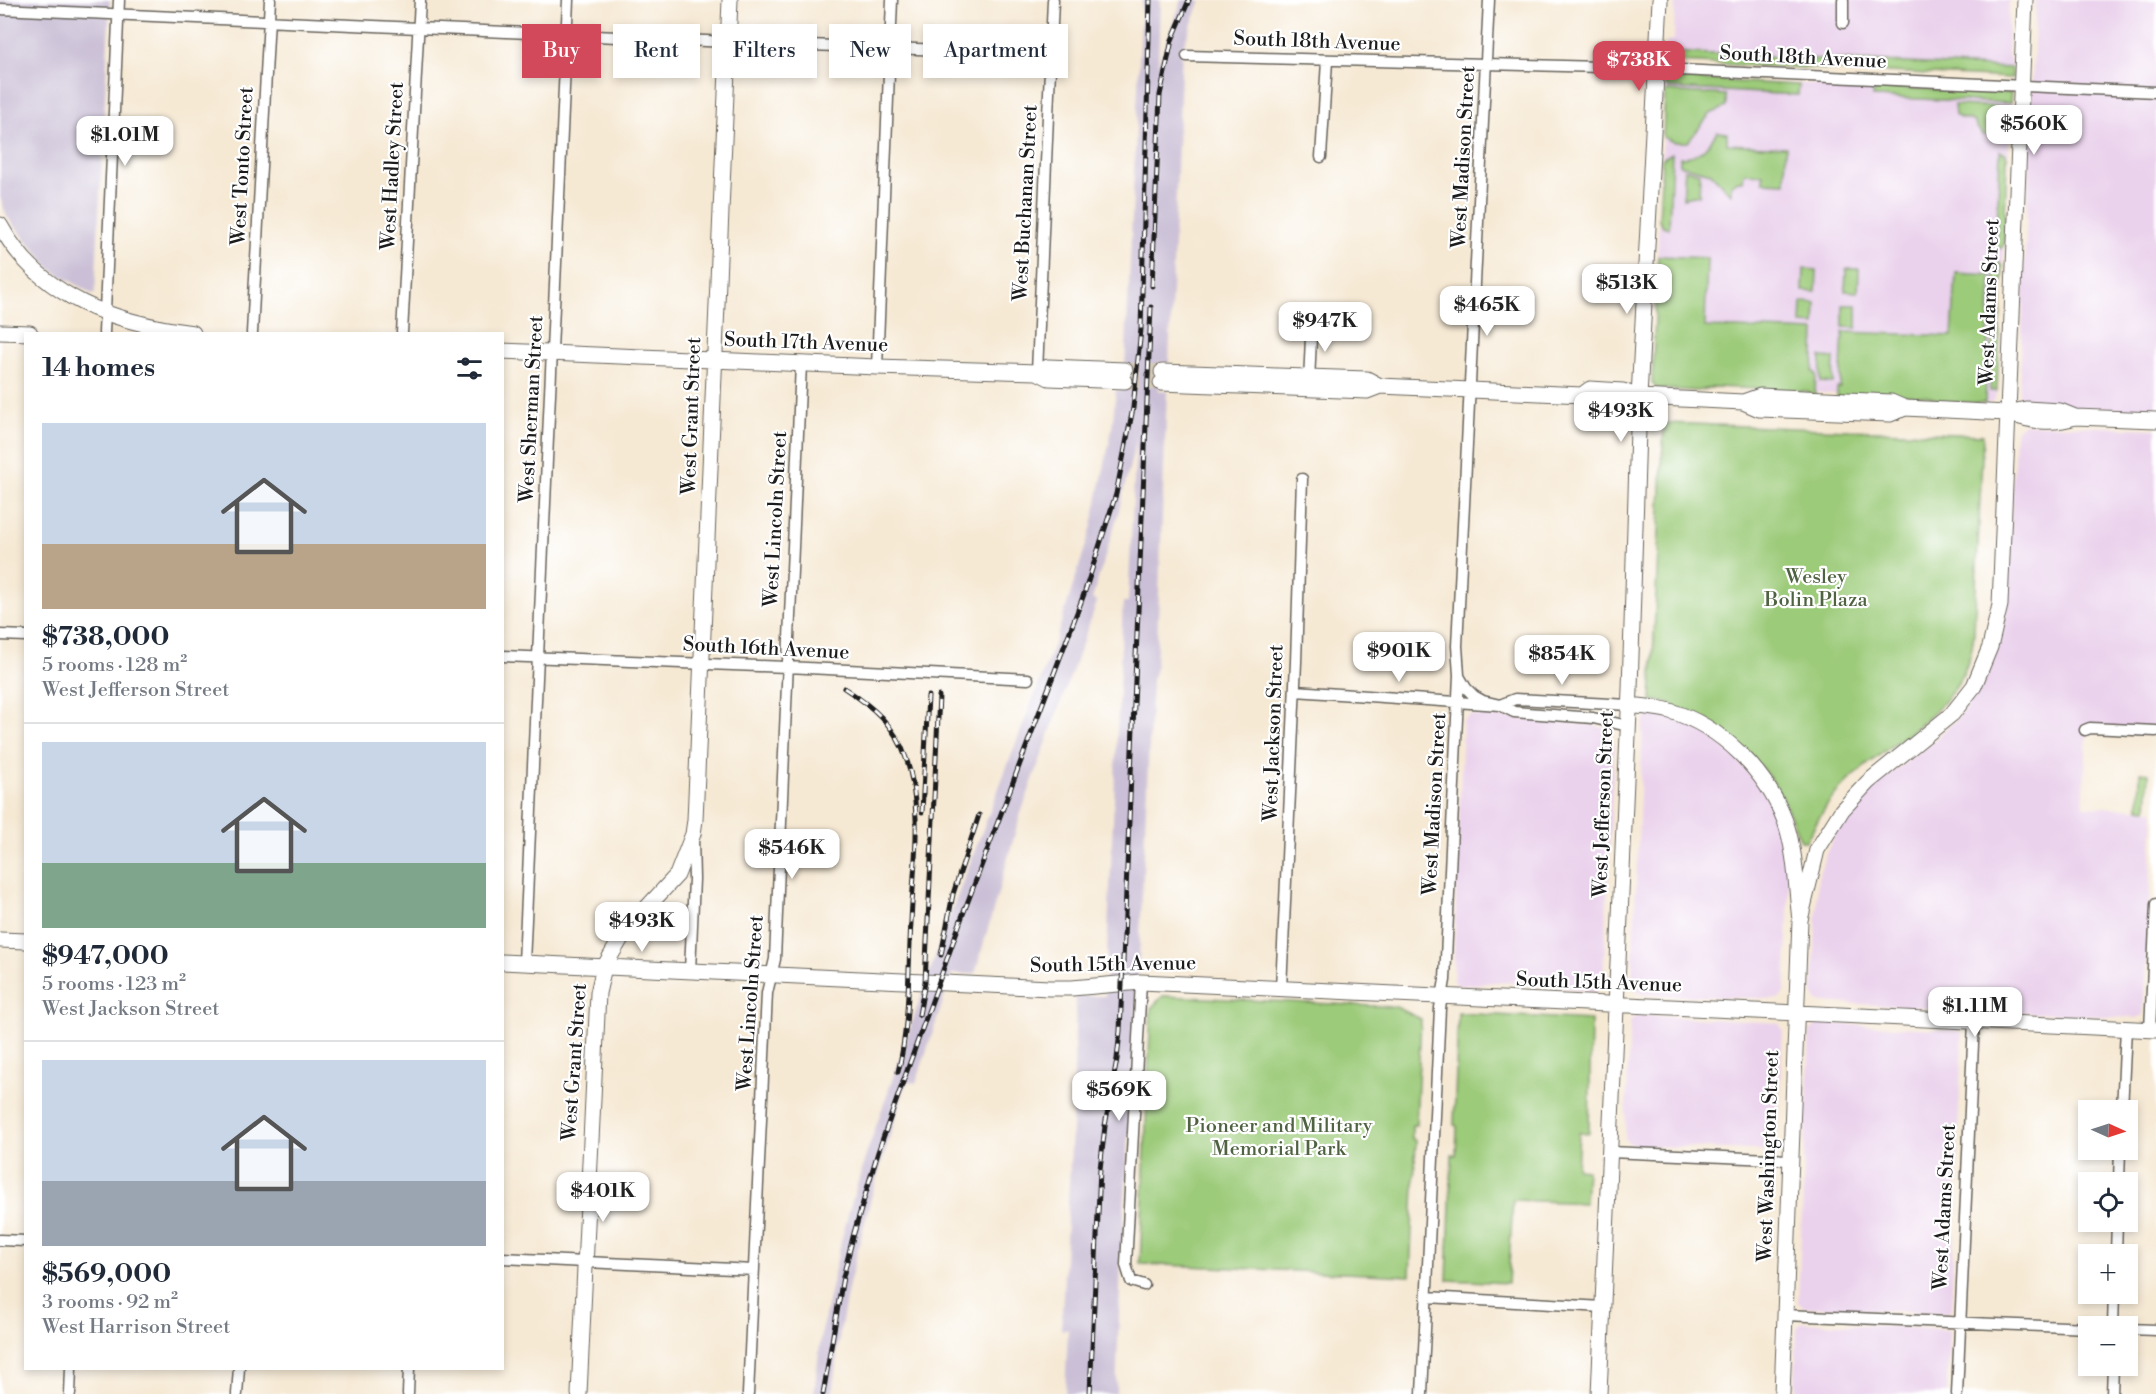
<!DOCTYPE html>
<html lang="en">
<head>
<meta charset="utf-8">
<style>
	:root { --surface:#fff; --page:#f2f2f3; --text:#1f2937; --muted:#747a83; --line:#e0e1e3; --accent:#d1495b }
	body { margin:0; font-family:"Libre Bodoni",serif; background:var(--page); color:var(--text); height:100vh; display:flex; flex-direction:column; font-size:22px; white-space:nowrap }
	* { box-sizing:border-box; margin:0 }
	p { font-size:20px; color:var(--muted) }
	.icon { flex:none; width:33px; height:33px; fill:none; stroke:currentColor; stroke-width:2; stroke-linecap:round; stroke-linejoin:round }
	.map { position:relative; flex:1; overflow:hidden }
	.sheet { position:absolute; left:24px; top:332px; width:480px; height:1038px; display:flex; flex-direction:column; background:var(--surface); border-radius:0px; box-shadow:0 3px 9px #0003 }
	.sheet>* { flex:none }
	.hud { position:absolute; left:522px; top:24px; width:570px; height:54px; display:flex; gap:12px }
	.needle { width:39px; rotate:93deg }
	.controls { position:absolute; left:2078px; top:1100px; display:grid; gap:12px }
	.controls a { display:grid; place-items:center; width:60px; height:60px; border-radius:0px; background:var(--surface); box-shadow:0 3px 9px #0003; font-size:30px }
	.price { position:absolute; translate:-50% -51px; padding:0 14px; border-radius:12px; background:#fff; color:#222; font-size:20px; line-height:39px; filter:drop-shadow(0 2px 3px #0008) }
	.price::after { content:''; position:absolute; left:50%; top:36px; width:18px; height:14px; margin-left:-9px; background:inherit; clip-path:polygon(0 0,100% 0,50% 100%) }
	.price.active { background:var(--accent); color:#fff }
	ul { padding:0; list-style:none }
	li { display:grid; align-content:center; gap:12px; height:318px; padding:0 18px }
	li+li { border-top:2px solid var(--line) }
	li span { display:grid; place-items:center; height:186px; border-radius:0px; color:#555 }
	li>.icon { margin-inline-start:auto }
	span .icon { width:108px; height:108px; fill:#fffc; stroke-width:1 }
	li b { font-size:26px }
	h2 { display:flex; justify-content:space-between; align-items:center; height:72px; padding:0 18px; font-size:26px }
	.chip { padding:0 21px; border-radius:0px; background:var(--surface); box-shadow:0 3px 9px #0003; font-size:21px; line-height:54px }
	.chip.active { background:var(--accent); color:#fff }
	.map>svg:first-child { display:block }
</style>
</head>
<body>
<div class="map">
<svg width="2156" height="1394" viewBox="0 0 2156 1394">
	<rect width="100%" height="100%" fill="#fff"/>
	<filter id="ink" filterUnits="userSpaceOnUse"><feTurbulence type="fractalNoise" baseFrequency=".0167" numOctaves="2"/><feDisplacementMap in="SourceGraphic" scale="12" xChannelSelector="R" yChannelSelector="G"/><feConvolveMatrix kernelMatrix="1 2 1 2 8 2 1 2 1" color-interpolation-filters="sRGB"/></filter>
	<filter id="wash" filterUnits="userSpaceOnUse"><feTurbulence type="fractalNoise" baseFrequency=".008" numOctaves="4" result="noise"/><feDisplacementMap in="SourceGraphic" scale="24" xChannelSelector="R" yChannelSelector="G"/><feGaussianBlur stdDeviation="1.35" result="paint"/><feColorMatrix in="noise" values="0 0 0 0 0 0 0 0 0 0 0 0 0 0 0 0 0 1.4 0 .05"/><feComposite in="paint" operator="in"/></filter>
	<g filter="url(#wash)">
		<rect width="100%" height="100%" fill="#f6e9d4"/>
		<path fill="#ead1ec" d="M1675 0H2009L2007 54 2012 62V78L1672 62 1666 55 1667 42 1674 40Z
			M2036 0H2156V411L2028 405 2023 403 2019 397Z
			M1672 78 2011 93 1997 391 1994 401 1989 403 1951 402 1925 396 1893 395 1872 398 1805 391 1715 387 1697 391 1661 389 1654 386 1652 382 1665 92 1666 82Z
			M2024 424 2156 429V735L2087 733 2083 806 2154 810 2143 1015 2137 1018 1818 1002 1813 994 1818 878 1825 856 1836 832 1853 809 1873 788 1935 740 1958 718 1976 695 1989 671 2000 640 2007 609 2015 436 2016 430Z
			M1651 714 1672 718 1706 734 1735 756 1767 797 1780 827 1787 856 1789 887 1785 992 1779 999 1641 994 1634 989 1632 985 1643 724 1647 716Z
			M1470 715 1593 725 1605 729 1610 734 1614 747 1603 982 1598 991 1592 992 1544 984 1496 982 1459 986 1453 981 1463 721Z
			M1638 1015 1779 1023 1783 1031 1776 1149 1774 1151 1634 1145 1627 1142 1625 1138 1630 1023 1633 1018Z
			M1819 1023 1956 1030 1962 1034 1951 1309 1947 1313 1803 1307 1798 1302 1810 1032 1815 1026Z
			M1802 1322 1948 1330 1950 1334 1947 1394H1795L1797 1328Z"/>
		<path fill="#cabfd6" d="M0 0H110L95 294H92L52 270 7 217 0 197Z
			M1142 0H1160L1158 64 1182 0H1201L1182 49 1169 363 1160 362 1159 391H1167L1156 669 1152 680 1139 960 1121 1265 1116 1394H1065L1068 1329 1061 1331 1073 1111 1076 996H1105L1123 602H1128L1136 440 1118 514 1092 599 1097 602 1020 816 975 974H952L916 1083 908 1081 904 1091 872 1194 849 1284 840 1332 832 1394H814L821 1335 839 1250 849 1211 867 1152 944 931 1056 639 1092 526 1112 429 1116 390H1124Z"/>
		<path fill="#9ccb79" stroke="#5c744a" stroke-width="1.5" d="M1670 52 2012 68V78L1675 62 1668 58 1667 53Z
			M1672 78 1799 85 1798 95 1668 88 1666 86V82Z
			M1874 87 2011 93 2010 103 1873 97Z
			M1668 91 1726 95V107L1710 114 1688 142H1673L1663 137 1665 92Z
			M1954 105 2010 107 2007 133 2003 136 1982 135 1973 121 1960 118 1955 115Z
			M1717 132 1727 133V144L1786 147 1785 183 1763 182V174L1744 173 1743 181H1738L1731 185V194L1711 173 1680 165V157C1700 157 1707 148 1717 132Z
			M2000 151 2005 153 2007 157 2004 245 2001 248 1996 249Z
			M1672 153 1669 228 1663 226 1659 220 1662 159Z
			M1685 169 1700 173 1699 195 1683 198Z
			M1658 256 1707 258 1705 327 1815 331 1813 372 1816 373 1815 396 1805 391 1715 387 1697 391 1661 389 1656 388 1652 382Z
			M1995 262 2000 263 2003 266 1997 391H1990Z
			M1804 269 1817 270 1816 292 1803 291Z
			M1846 269H1859L1858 292 1845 291Z
			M1956 273 1991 275 1985 403 1951 402 1925 396 1893 395 1872 398 1837 397V388H1840L1843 332 1952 336Z
			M1802 302 1816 303 1815 325 1801 324Z
			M1843 305H1857V328L1843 327Z
			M1821 357 1834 358 1833 383 1820 382Z
			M1664 423 1983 435 1974 632C1969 711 1893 736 1845 784 1828 800 1817 821 1806 841H1801L1783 799 1773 782 1751 755 1669 703 1651 700Z
			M2140 772 2149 773 2147 809 2139 808Z
			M1163 996 1396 1007 1421 1019 1416 1125H1412V1139L1416 1140 1410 1276 1140 1264 1151 1008Z
			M1458 1013 1591 1020 1589 1133H1579L1577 1169 1587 1170 1585 1203 1513 1200 1508 1283 1447 1280 1452 1155H1456L1457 1126 1454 1125Z"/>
	</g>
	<g filter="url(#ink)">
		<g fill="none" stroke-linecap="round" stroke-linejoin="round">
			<path stroke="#d5cab8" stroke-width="15" stroke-dasharray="15 8" stroke-linecap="butt" d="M1125 370 1162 372
				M1125 381 1161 383"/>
			<defs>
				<path id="street" d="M0 9 728 42 1051 54
					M1843 23V0
					M1187 56 1637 68 2156 92
					M1321 157 1327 61
					M104 333 119 0
					M252 333 270 0
					M402 333 420 0
					M877 367 892 0
					M1037 372 1053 0
					M1309 382 1312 315
					M0 635 26 636
					M502 656 787 667 1028 679
					M1459 676 1466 688 1474 696 1483 701 1500 705 1514 712 1593 718 1628 726
					M1295 691 1500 705 1515 699 1629 705
					M2085 730 2090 728 2156 731
					M524 963 568 0
					M690 971 694 879 693 839
					M1141 982 1126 1265 1131 1281 1144 1285
					M1281 989 1296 662 1302 479
					M2150 1030 2156 904
					M2122 1110 2126 1028
					M1610 1152 1790 1160
					M2119 1182 2120 1149
					M0 1240 26 1241
					M2116 1254 2117 1221
					M502 1258 754 1270
					M1427 1297 1603 1307
					M1785 1315 2088 1328
					M2113 1326 2114 1293
					M2127 1329 2156 1330
					M70 1394 71 1368
					M237 1394 239 1368
					M408 1394 409 1368
					M748 1394 767 993 775 959 801 364
					M1422 1394 1440 1008 1445 980 1459 675 1457 646 1489 0
					M1957 1394 1974 1022
					M2112 1394 2113 1365"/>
				<path id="secondary" d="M0 225C40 298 115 323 193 333
					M0 332 30 333
					M502 351 877 367 1037 372 1049 378 1125 381
					M1037 372 1048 367 1125 370
					M1162 372 1367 379 1380 386 1582 395 1590 400 1623 402 1639 397 1743 402 1759 409 1890 414 1905 408
					M1161 383 1367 391 1380 386
					M1582 395 1590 389 1623 391 1639 397
					M1743 402 1760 396 1891 402 1905 408 2007 413 2026 409 2060 411 2075 417 2156 420
					M2007 413C2030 421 2052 425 2075 417
					M1629 705C1643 707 1657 707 1670 711 1721 726 1766 771 1785 821 1796 852 1796 887 1800 920L1782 1394
					M1800 920 1817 850 1842 810 1868 782 1952 714 1974 686 1990 647 2000 605 2025 0
					M0 940 26 941
					M502 962 1049 988H1072L1141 982 2156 1030
					M579 1394 598 993 604 967 626 930 677 875 693 834 695 820 730 0
					M1599 1394 1630 689 1639 397 1660 0"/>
			</defs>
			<use href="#street" stroke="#68645c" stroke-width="13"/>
			<use href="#secondary" stroke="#68645c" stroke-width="17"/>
			<use href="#street" stroke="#fff" stroke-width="10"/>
			<use href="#secondary" stroke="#fff" stroke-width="15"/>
			<defs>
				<path id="rail" d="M1152 286 1160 95 1172 40 1189 0
					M844 688C872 706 895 725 906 758 924 809 913 869 911 922 908 970 910 1025 898 1072
					M922 812 928 696
					M941 955 953 894 979 815
					M919 1015 925 982 939 696
					M823 1394 843 1277 854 1233 878 1152 962 917 1084 594 1116 494 1133 408 1141 329 1150 0
					M1090 1394 1100 1169 1105 1126 1117 1059 1120 1031 1151 307"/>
			</defs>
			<use href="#rail" stroke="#1c1c1c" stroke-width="5"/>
			<use href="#rail" stroke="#fff" stroke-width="3" stroke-dasharray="9" stroke-linecap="butt"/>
		</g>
	</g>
	<g text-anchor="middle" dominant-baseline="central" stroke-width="4.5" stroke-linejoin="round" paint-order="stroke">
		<g font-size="20" fill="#1c1c1c" stroke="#fff">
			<text transform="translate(1317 42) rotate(2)">South 18th Avenue</text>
			<text transform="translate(1803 58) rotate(3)">South 18th Avenue</text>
			<text transform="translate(1464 157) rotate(-87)">West Madison Street</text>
			<text transform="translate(243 166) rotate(-87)">West Tonto Street</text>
			<text transform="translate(393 166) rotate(-87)">West Hadley Street</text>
			<text transform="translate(1026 203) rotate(-87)">West Buchanan Street</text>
			<text transform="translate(1990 302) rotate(-88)">West Adams Street</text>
			<text transform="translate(806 343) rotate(2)">South 17th Avenue</text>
			<text transform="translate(532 409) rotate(-87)">West Sherman Street</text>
			<text transform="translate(692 416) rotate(-88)">West Grant Street</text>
			<text transform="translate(776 519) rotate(-87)">West Lincoln Street</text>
			<text transform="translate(766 649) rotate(3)">South 16th Avenue</text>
			<text transform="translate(1274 733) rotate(-88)">West Jackson Street</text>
			<text transform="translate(1435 804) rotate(-87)">West Madison Street</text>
			<text transform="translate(1604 804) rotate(-88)">West Jefferson Street</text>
			<text transform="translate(1113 965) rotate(-1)">South 15th Avenue</text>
			<text transform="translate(1599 983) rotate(2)">South 15th Avenue</text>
			<text transform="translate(751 1003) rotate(-86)">West Lincoln Street</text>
			<text transform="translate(575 1062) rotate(-86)">West Grant Street</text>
			<text transform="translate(1769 1156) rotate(-88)">West Washington Street</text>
			<text transform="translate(1945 1207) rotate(-87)">West Adams Street</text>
		</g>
		<g font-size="20" fill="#4f6241" stroke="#fff">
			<text x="1816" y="577">Wesley<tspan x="1816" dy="23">Bolin Plaza</tspan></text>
			<text x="1279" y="1126">Pioneer and Military<tspan x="1279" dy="23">Memorial Park</tspan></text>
		</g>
	</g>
</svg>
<div class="controls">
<a><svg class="needle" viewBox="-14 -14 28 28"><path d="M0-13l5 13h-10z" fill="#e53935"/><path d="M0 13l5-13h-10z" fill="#747a83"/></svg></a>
<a><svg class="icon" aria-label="locate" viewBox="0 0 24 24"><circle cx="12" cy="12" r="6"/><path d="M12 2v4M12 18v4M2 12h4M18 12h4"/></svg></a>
<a>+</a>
<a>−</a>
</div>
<b class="price active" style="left:1639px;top:92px">$738K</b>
<b class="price" style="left:2034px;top:156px">$560K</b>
<b class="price" style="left:125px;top:167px">$1.01M</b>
<b class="price" style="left:1627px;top:315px">$513K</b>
<b class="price" style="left:1487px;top:337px">$465K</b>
<b class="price" style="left:1325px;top:353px">$947K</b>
<b class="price" style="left:1621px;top:443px">$493K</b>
<b class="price" style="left:1399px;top:683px">$901K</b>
<b class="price" style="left:1562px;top:686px">$854K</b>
<b class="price" style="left:792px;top:880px">$546K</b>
<b class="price" style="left:642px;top:953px">$493K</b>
<b class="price" style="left:1975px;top:1038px">$1.11M</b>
<b class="price" style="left:1119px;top:1122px">$569K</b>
<b class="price" style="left:603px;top:1223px">$401K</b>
<div class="hud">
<a class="chip active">Buy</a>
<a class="chip">Rent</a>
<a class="chip">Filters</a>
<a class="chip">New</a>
<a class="chip">Apartment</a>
</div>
<section class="sheet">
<h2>14 homes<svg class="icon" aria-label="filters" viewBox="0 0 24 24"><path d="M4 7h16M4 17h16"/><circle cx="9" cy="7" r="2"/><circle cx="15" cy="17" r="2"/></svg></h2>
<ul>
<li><span style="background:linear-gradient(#c9d6e8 65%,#b9a48a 0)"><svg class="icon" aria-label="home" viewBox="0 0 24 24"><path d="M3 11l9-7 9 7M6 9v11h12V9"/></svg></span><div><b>$738,000</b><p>5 rooms · 128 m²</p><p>West Jefferson Street</p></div></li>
<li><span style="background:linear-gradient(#c9d6e8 65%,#7fa58c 0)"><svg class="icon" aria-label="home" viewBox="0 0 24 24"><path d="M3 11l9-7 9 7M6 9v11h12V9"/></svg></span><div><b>$947,000</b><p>5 rooms · 123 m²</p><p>West Jackson Street</p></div></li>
<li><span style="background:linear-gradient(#c9d6e8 65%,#9aa5b1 0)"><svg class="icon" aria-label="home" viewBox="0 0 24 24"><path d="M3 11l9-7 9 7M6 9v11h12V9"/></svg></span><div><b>$569,000</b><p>3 rooms · 92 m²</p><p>West Harrison Street</p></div></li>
</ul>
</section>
</div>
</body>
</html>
